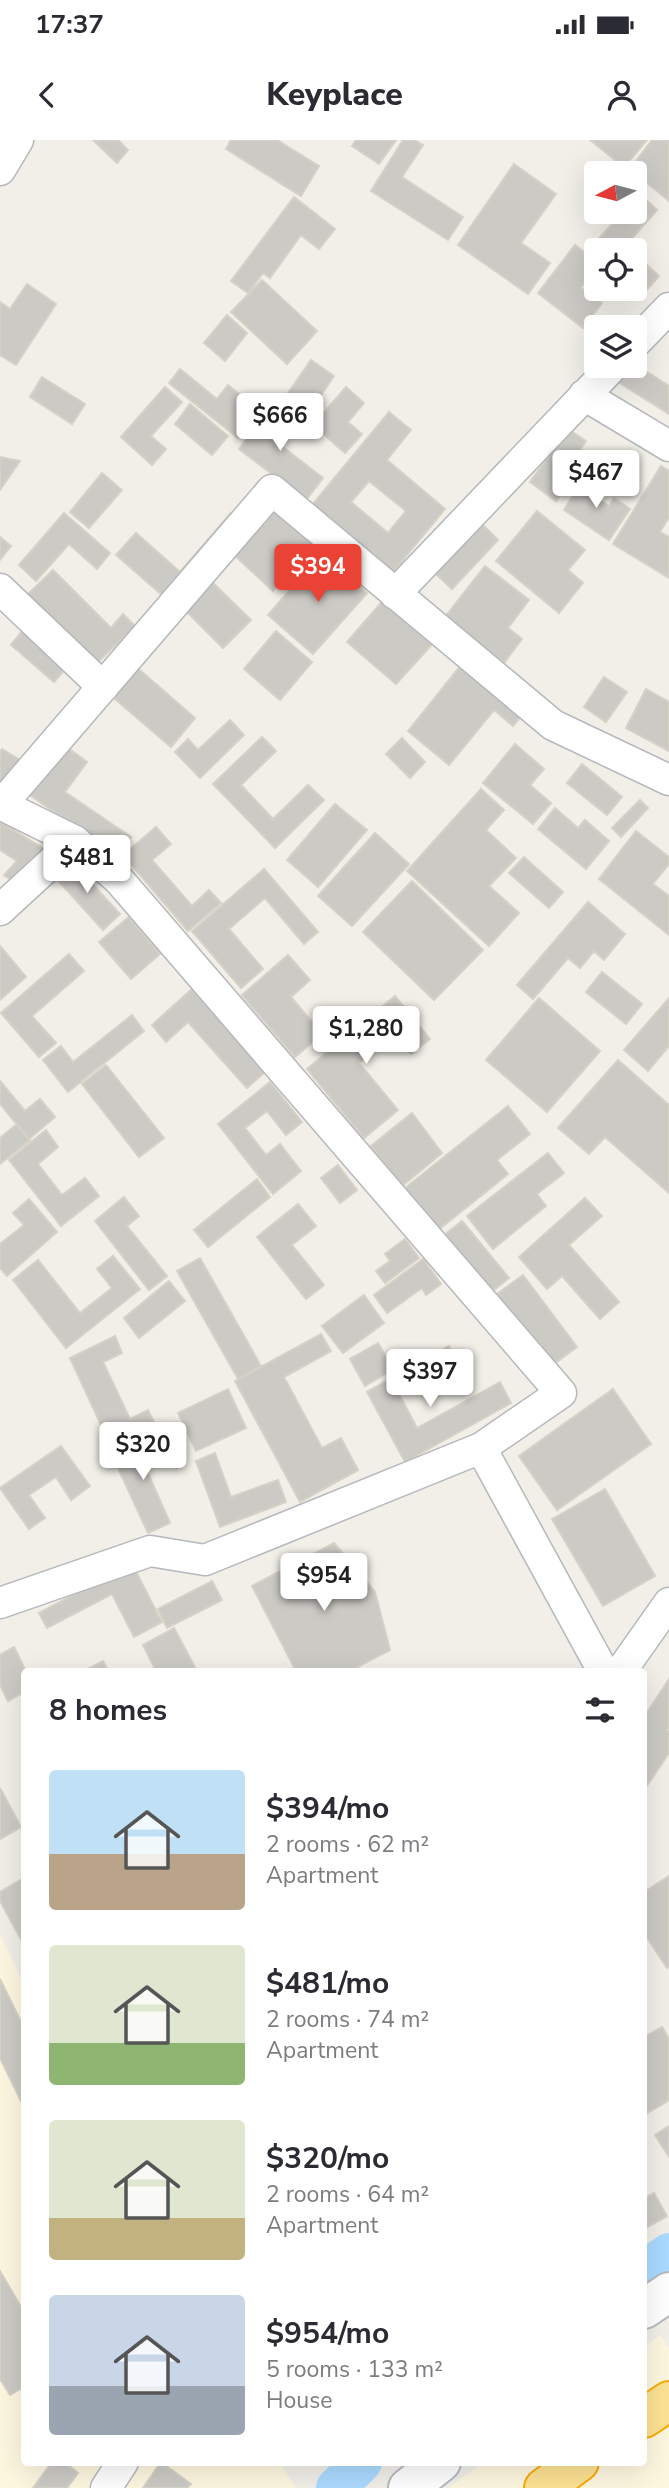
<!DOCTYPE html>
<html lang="en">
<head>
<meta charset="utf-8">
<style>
	:root { --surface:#fff; --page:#f2f2f3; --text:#2b2b33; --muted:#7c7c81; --accent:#ea4335 }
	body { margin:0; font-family:"Nunito Sans",sans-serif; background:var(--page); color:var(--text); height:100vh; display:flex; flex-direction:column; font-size:26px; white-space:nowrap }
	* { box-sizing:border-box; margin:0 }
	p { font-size:23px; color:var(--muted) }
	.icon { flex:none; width:38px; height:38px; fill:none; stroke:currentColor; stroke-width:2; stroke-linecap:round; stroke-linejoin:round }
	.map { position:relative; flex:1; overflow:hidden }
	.panel { position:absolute; left:21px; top:1528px; width:626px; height:798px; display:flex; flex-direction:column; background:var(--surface); border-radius:7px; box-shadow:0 7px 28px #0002 }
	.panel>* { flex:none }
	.needle { width:46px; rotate:263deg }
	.tools { position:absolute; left:584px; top:21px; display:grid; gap:14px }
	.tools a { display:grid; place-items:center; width:63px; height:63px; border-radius:7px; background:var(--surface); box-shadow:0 7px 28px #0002; font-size:35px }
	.price { position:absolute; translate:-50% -60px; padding:0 16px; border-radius:7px; background:#fff; color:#222; font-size:23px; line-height:46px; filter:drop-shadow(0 2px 4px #0008) }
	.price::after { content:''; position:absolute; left:50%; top:42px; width:21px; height:16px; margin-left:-10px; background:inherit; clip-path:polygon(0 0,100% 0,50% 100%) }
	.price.current { background:var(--accent); color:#fff }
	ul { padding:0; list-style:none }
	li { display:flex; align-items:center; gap:21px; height:175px; padding:0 28px }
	li span { display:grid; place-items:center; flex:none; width:196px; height:140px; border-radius:7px; color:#555 }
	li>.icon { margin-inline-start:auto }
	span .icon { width:84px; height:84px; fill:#fffc; stroke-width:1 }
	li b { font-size:30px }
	h2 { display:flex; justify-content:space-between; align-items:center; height:84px; padding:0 28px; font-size:30px }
	.status { display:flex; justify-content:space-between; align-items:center; height:49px; padding:0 35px; background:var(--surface); direction:ltr }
	.status svg { height:19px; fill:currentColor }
	header { display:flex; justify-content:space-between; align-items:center; height:91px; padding:0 28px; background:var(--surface); font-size:32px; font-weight:800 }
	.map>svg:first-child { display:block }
</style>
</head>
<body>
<div class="status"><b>17:37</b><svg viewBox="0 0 49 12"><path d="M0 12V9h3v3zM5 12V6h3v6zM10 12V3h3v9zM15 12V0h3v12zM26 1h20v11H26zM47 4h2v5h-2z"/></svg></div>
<header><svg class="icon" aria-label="back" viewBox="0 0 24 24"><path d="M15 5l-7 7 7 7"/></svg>Keyplace<svg class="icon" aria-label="person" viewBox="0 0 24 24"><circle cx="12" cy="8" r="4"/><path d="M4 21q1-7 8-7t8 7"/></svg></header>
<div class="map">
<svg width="669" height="2348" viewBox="0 0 669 2348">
	<rect width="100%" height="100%" fill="#f1efe8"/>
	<path fill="#fef7e0" d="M0 1795 24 1844V2322H279L296 2348H0Z
		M660 2195 669 2208V2348H448L484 2322H644V2207Z"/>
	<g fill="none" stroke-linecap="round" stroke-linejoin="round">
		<path stroke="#aadaff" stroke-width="40" d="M644 2131 669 2113
			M336 2348 362 2322"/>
	</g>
	<path fill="#cccac5" stroke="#d6d1c6" stroke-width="2" fill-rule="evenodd" d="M118 0 128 10 117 23 94 1Z
		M231 0H277L319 26 301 56 226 9Z
		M356 0H396L379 24 352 6Z
		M403 0H414L423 5 402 37 463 77 448 100 371 51Z
		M590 0H647L624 27Z
		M652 0H669V61L630 29Z
		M514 24 556 54 521 103 550 123 528 154 458 105Z
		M639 53 657 70 626 105 631 110 597 111 592 106 623 72H635V58Z
		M294 57 335 89 319 109 301 95 270 138 263 133 248 153 231 141Z
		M575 105 597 122V128L581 148 602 163 583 188 538 153Z
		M635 114 659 136 643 154 635 147Z
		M262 140 317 191 287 224 231 172Z
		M27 144 56 164 16 225 0 215V162L10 169Z
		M227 175 247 193 225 221 204 203Z
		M311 220 334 236 311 270 288 253Z
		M635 224 669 246V274L618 242 629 226Z
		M180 229 217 259 228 245 260 271 238 298 169 243Z
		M42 237 85 264 72 284 30 257Z
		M165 247 182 262 151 296 166 309 152 325 121 297Z
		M346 247 364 263 348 282 362 294 345 313 313 285Z
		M190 264 228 296 212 315 175 284Z
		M273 264 296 281 279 304 323 338 306 360 239 309Z
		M389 272 411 290 387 320 445 369 393 432 312 365ZM369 341 406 371 388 393 351 362Z
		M568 289 586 301 561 336 570 342 556 361 530 342Z
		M0 317 20 321 0 350Z
		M661 326 669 331V377L660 392 669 397V438L613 404Z
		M102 333 122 350 89 388 70 372Z
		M584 338 597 347 592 355 609 366 614 358 630 369 609 400 564 370Z
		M275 367 316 404 273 451 233 414Z
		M537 371 585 410 568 430 583 443 559 473 496 421Z
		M64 373 110 413 97 429 69 404 36 441 19 425Z
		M231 373 241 381 170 462 116 415 136 393 180 432Z
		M482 384 498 400 452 449 435 433Z
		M0 397 11 406 0 420Z
		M322 413 367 453 313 514 268 475Z
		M485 426 529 460 508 488 522 499 504 523 445 477Z
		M53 430 111 488 123 474 135 486 94 526 25 457Z
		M208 438 251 480 223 508 181 466Z
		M387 456 436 500 396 544 347 502Z
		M24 489 67 527 54 542 11 505Z
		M276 491 312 522 280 560 244 529Z
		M466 519 527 569 513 586 494 570 449 625 408 591Z
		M134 525 195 578 171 607 109 554Z
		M604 537 627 552 606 582 584 567Z
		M646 549 669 562V611L626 588Z
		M230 580 244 595 200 638 175 612 188 599 198 610Z
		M262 597 276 611 241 645 273 679 308 645 324 660 275 708 213 644Z
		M402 598 425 622 410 638 386 614Z
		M515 604 544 629 530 645 551 663 533 684 483 643Z
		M68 608 87 622 65 652 131 697 117 716 27 653Z
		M2 609 20 620 0 652V612Z
		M582 624 622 657 607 675 567 643Z
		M481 649 504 670 486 690 516 718 489 746 519 773 489 806 407 731Z
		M640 660 648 668 621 697 612 688Z
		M335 664 367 690 318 747 287 720Z
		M555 668 578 688 585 680 609 701 586 729 538 689Z
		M0 682 54 715 21 747 4 735 17 721 0 710Z
		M156 687 171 704 152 720 192 766 209 750 221 763 188 791 123 715Z
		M636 691 669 717V724L653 744 669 756V795L599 739Z
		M375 693 409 724 352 786 318 756Z
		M524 717 563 752 549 768 509 733Z
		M70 720 120 774 103 790 53 735Z
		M264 729 318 792 304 804 265 758 229 789 263 829 241 848 192 791Z
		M412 741 483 810 434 860 363 792Z
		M588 762 625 794 604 820 594 811 580 828 568 818 533 859 517 845Z
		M129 777 160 814 131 839 99 802Z
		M0 806 26 837 0 860Z
		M69 814 84 831 32 876 56 903 39 917 1 873Z
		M288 815 310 840 291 857 322 894 295 917 242 855Z
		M602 832 642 864 626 884 586 852Z
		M192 849 265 932 247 948 188 882 166 902 152 885Z
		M395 856 430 899 411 914 394 894 359 923 398 970 364 998 307 929Z
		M539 858 600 911 547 972 486 920Z
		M669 858V906L648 931 624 910Z
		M132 875 144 891 68 952 43 920 61 906 73 922Z
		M618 920 669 965V1053L605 997 589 1014 558 988Z
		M106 925 164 998 139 1017 82 944Z
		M0 941 25 971 40 959 55 977 29 999 0 964Z
		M270 942 302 982 286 995 267 971 245 988 266 1015 280 1004 301 1031 273 1054 218 984Z
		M508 966 530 994 497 1020 508 1034 437 1091 404 1049Z
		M412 973 442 1013 402 1046 371 1006Z
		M17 984 30 1000 0 1024V998Z
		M46 990 58 1007 38 1024 62 1055 85 1038 99 1056 61 1086 9 1020Z
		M548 1013 564 1033 537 1054 546 1066 493 1109 467 1076Z
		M338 1025 357 1050 340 1063 321 1038Z
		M257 1039 270 1057 208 1107 194 1090Z
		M124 1057 139 1076 127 1086 167 1136 149 1150 95 1081Z
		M585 1058 602 1076 569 1105 619 1162 600 1179 562 1136 547 1149 519 1117Z
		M29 1059 57 1092 7 1136 0 1128V1104L24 1085 13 1073Z
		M298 1064 316 1086 292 1105 324 1145 306 1159 257 1097Z
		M462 1081 509 1138 490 1153 443 1096Z
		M405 1099 419 1118 385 1143 376 1131 390 1121 385 1114Z
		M113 1116 140 1149 66 1208 13 1140 38 1120 80 1173 112 1148 97 1129Z
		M200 1118 261 1226 238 1239 177 1131Z
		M423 1119 441 1144 426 1155 422 1148 387 1173 374 1155Z
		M523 1135 577 1207 543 1232 489 1160Z
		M169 1141 185 1161 139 1198 124 1178Z
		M364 1155 384 1183 343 1213 322 1186Z
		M321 1194 331 1211 284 1237 322 1308 341 1298 358 1330 300 1362 235 1241Z
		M115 1196 122 1213 103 1222 130 1279 148 1270 157 1288 112 1309 70 1218Z
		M378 1203 393 1229 365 1246 350 1219Z
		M449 1206 456 1220 398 1252 417 1288 500 1242 511 1263 405 1322 367 1252Z
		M228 1249 246 1288 196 1311 178 1273Z
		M613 1249 651 1304 557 1370 519 1316Z
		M156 1295 164 1312 143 1322 170 1383 148 1393 112 1315Z
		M61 1306 90 1346 71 1360 56 1337 29 1355 45 1378 29 1389 0 1348Z
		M215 1313 231 1357 278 1340 286 1362 220 1387 196 1321Z
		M605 1349 655 1436 603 1466 552 1379Z
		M334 1403 375 1452 390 1510 350 1531H296L252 1446Z
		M132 1424 162 1482 134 1497 112 1454 47 1488 39 1473Z
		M212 1441 222 1460 167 1488 158 1469Z
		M174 1488 197 1531H156L143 1505Z
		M14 1507 26 1531H24V1552L8 1561 0 1545V1515Z
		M103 1521 108 1531H84Z
		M669 1539V1587L667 1590 669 1592V1613L644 1650V1577Z
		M0 1648 21 1687 0 1699Z
		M669 1736V1826L667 1828 644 1793V1752Z
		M24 1738V1805L0 1761V1752Z
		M0 1839 24 1888V1967L0 1918Z
		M662 1887 669 1899V1960L644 1975V1897Z
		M669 1986V2017L655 1995Z
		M654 2053 667 2076 644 2089V2058Z
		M0 2131 24 2172V2247L10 2255 0 2239Z
		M52 2322H64L78 2333 67 2348H33Z
		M161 2322 191 2344 187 2348H143Z"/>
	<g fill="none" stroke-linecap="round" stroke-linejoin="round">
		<defs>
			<path id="street" d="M0 30 18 0
				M635 203 669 168
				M584 255 669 306
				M0 449 103 547
				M395 454 613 226
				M0 664 75 701 119 740 561 1253 481 1308 205 1420 150 1411 0 1463
				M1 665 272 350 553 585 669 640
				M0 770 75 701
				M481 1308 603 1531
				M621 1531 669 1463
				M106 2348 123 2322"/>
			<path id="secondary" d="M644 2169 669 2152
				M408 2348 441 2322"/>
			<path id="highway" d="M644 2278 669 2261
				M544 2348 579 2322"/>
		</defs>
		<use href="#street" stroke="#b5b8bc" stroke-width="33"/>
		<use href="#secondary" stroke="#b6babf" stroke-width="42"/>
		<use href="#highway" stroke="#f9ab00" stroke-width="42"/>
		<use href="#street" stroke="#fff" stroke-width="30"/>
		<use href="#secondary" stroke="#fff" stroke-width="38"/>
		<use href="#highway" stroke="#fde293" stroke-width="38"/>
	</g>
</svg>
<div class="tools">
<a><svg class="needle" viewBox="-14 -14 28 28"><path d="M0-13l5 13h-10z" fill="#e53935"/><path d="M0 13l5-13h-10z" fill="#7c7c81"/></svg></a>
<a><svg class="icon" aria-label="locate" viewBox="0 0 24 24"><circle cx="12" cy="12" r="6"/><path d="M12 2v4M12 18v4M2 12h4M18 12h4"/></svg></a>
<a><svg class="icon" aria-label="layers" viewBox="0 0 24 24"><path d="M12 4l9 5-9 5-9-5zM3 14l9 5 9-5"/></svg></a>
</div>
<b class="price" style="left:280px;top:313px">$666</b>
<b class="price" style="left:596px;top:370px">$467</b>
<b class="price current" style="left:318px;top:464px">$394</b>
<b class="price" style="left:87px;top:755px">$481</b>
<b class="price" style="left:366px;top:926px">$1,280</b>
<b class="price" style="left:430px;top:1269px">$397</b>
<b class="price" style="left:143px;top:1342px">$320</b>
<b class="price" style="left:324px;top:1473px">$954</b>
<section class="panel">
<h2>8 homes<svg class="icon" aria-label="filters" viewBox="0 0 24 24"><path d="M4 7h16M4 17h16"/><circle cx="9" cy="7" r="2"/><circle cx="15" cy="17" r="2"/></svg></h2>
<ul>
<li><span style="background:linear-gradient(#bfe0f5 60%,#b9a48a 0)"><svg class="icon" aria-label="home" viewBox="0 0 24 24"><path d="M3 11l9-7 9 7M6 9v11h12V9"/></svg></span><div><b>$394/mo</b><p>2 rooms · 62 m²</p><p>Apartment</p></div></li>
<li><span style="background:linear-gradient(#dfe7d0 70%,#8fb573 0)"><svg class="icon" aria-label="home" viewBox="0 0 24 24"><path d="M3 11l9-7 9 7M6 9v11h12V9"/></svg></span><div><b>$481/mo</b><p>2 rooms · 74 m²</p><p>Apartment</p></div></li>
<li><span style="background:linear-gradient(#dfe7d0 70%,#c2b280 0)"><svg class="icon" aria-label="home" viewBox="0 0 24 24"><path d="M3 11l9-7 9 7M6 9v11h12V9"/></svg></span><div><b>$320/mo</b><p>2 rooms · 64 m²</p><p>Apartment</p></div></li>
<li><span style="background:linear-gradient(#c9d6e8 65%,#9aa5b1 0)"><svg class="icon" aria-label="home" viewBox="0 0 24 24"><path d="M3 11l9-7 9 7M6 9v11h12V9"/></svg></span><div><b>$954/mo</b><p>5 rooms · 133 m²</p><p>House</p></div></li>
</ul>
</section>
</div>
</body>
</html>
